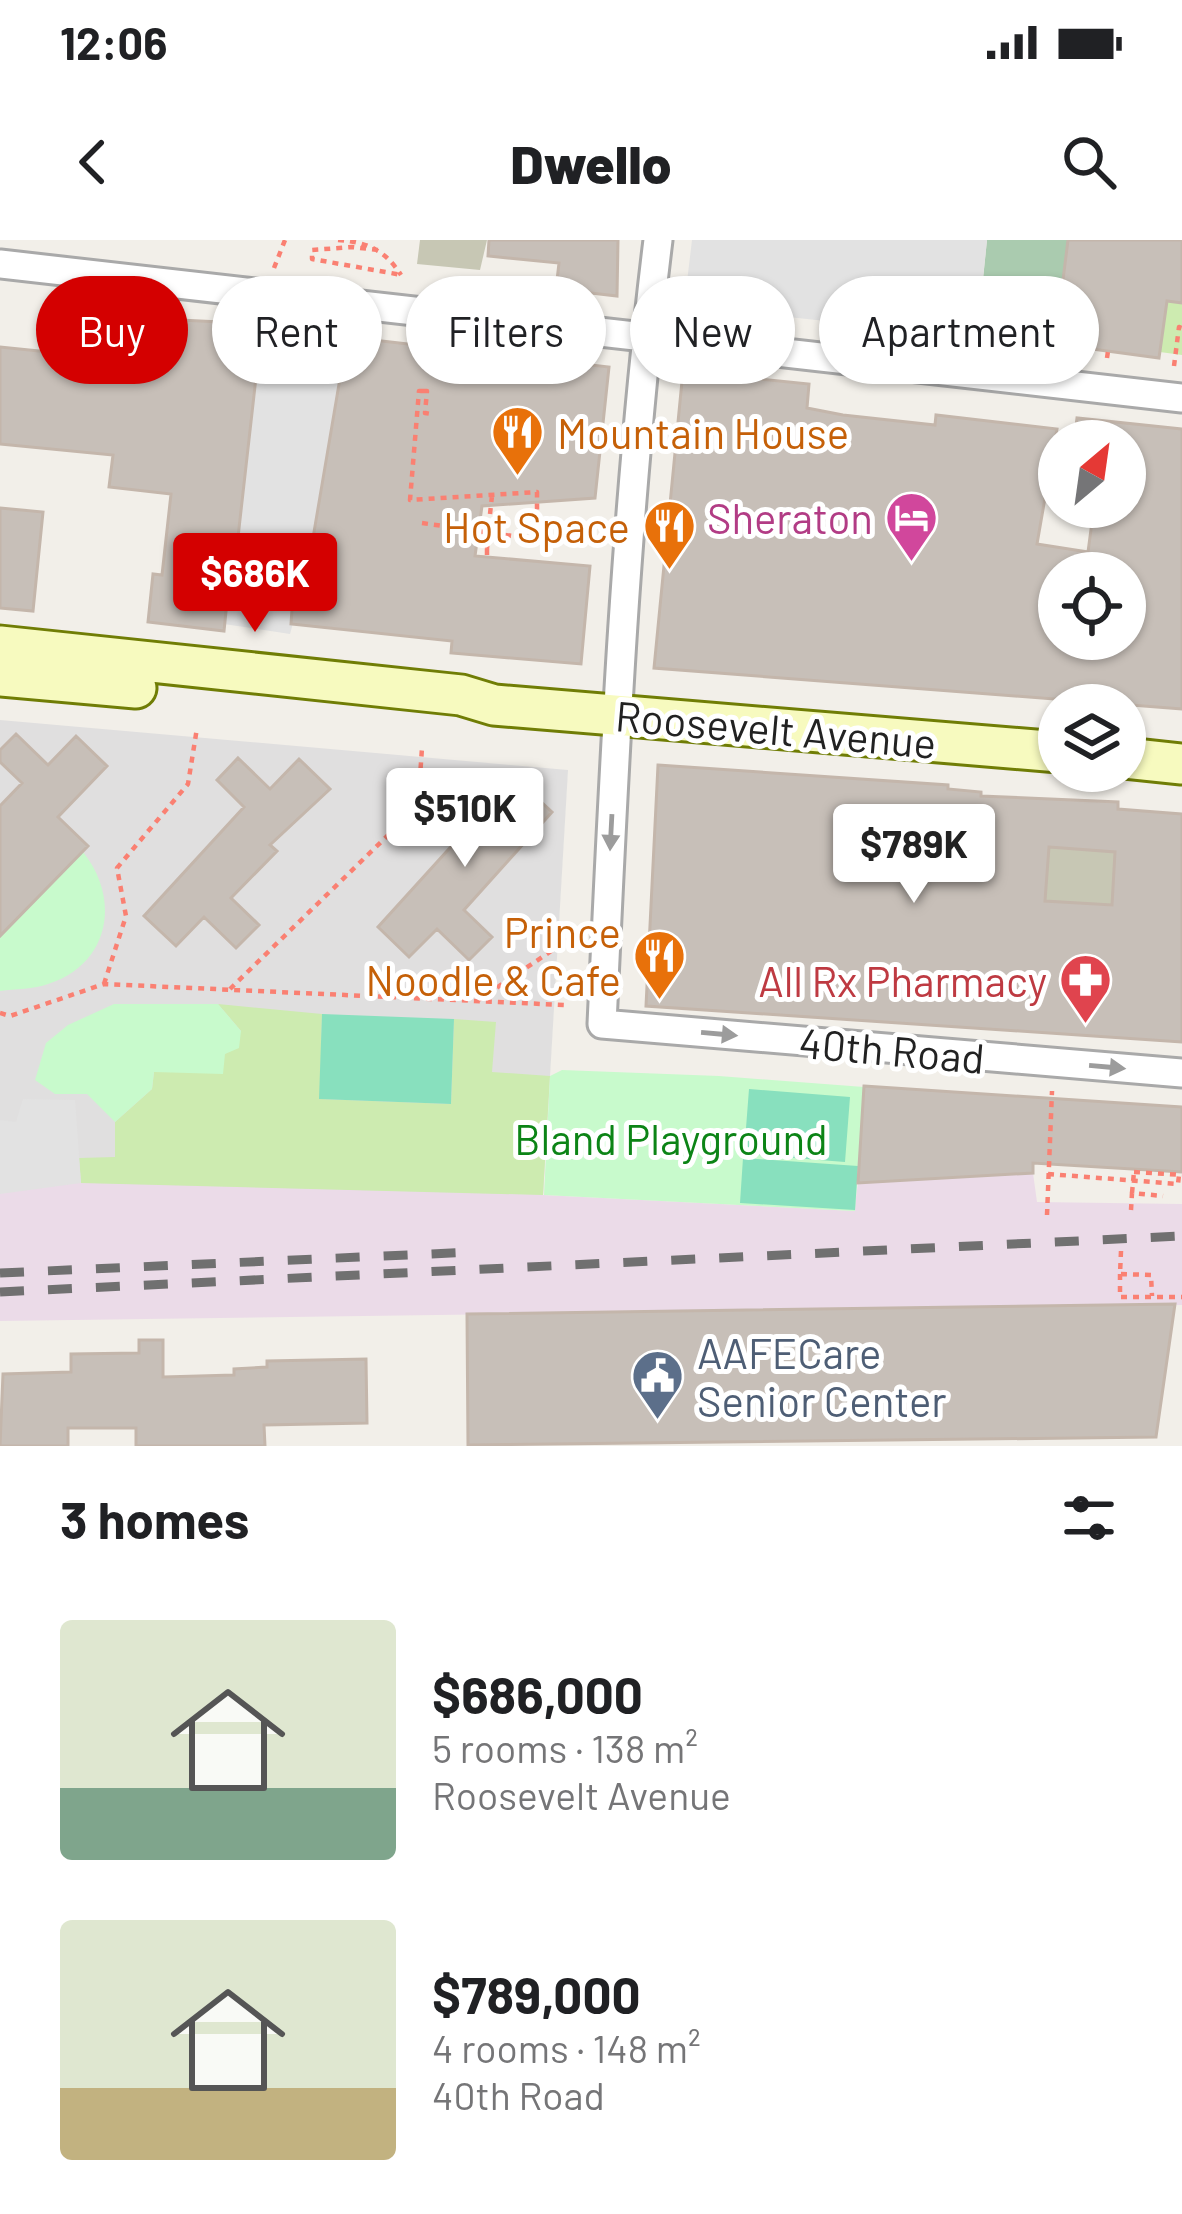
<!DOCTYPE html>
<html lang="en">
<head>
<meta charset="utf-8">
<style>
	:root { --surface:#fff; --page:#f2f2f2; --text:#202124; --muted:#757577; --accent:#d40000 }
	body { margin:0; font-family:Barlow,sans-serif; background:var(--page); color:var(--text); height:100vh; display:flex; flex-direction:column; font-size:45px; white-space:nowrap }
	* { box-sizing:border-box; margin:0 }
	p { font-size:39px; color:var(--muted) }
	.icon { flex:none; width:66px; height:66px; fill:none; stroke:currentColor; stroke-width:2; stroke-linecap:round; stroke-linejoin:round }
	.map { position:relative; height:1206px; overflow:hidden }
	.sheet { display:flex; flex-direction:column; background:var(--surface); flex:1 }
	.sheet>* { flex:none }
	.hud { position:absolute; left:36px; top:36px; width:1110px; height:108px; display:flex; gap:24px }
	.needle { width:78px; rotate:29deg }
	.tools { position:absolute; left:1038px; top:180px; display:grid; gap:24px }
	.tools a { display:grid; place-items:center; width:108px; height:108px; border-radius:50%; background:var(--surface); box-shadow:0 3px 9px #0004; font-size:60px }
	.price { position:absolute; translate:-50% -102px; padding:0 27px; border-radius:12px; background:#fff; color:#222; font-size:39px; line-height:78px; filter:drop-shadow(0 3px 6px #0008) }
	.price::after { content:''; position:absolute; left:50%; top:72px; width:36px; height:27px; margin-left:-18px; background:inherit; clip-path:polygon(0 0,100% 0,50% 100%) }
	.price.active { background:var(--accent); color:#fff }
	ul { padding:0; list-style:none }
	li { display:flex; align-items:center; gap:36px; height:300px; padding:0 60px }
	li span { display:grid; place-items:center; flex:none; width:336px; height:240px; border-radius:12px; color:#555 }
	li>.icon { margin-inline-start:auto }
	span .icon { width:144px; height:144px; fill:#fffc; stroke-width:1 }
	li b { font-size:51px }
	h2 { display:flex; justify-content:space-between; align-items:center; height:144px; padding:0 60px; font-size:51px }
	.chip { padding:0 42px; border-radius:54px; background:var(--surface); box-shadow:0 3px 9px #0004; font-size:42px; line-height:108px }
	.chip.active { background:var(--accent); color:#fff }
	.status { display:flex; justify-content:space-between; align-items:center; height:84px; padding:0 60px; background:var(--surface); direction:ltr }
	.status svg { height:33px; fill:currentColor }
	header { display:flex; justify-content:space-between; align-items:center; height:156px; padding:0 60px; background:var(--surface); font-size:54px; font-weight:800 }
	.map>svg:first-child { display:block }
</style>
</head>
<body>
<div class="status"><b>12:06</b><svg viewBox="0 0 49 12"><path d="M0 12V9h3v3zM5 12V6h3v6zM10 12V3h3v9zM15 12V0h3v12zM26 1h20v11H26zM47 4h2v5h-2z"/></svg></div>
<header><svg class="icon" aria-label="back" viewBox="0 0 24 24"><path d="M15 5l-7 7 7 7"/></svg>Dwello<svg class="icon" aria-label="search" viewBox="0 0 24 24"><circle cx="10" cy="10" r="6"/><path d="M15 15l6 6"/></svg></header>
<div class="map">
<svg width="1182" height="1206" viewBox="0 0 1182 1206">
	<rect width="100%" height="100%" fill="#f2efe9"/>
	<path fill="#e0dfdf" d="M0 480 568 530 543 955 0 950Z"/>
	<path fill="#ebdbe8" d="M1033 933 1037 962 1182 964V1065L0 1081V950L54 942 543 955 854 971 858 943Z"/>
	<path fill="#c7c7b4" d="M420 0H487L480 30 417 24Z
		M1052 558 1065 559 1063 608 1115 612 1114 631 1182 670 1045 661Z"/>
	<path fill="#cdebb0" d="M1167 61 1182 63V115L1160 112Z
		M218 764 322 774 320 859 451 864 454 779 496 782 492 832 550 836 543 955 81 943 79 918 115 917V882L152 849 154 832 225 814 241 791Z"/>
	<path fill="#aacbaf" d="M987 0H1068L1055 101 977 97Z"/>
	<path fill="#c8facc" d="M83 612C121 659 110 724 48 744 34 749 15 749 0 751V696Z
		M114 764H218L241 791 239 808 225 814 223 834 154 832 152 849 115 882 87 854H55L35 840 46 803 68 785Z
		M562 830 719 836 864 847 855 971 544 955 550 836Z"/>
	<path fill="#88e0be" d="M322 774 454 779 451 864 319 859Z
		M749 849 850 857 845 922 744 914Z
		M743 918 858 926 855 970 740 963Z"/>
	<path fill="#e2e2e2" d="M692 0H987L977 97 711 69 709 46 687 42Z
		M262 84 347 97 316 299 290 394 224 384 228 352 249 353 253 318 232 315Z
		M23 859 75 860 81 943 0 954V880L16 882Z"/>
	<path fill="#c7bfb8" stroke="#c4b6ab" stroke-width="3" fill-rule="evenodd" d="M489 0H618L617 56 556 49 559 23 488 16Z
		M1068 0H1182V63L1167 61 1159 118 1055 104Z
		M180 80 262 84 236 315 253 317 249 354 228 352 224 391 148 382 153 334 162 335 171 254 109 247 113 215 0 204V107L117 119 118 110 156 114 159 86 179 88Z
		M347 97 609 127 595 258 482 266 475 316 590 326 581 424 451 413 452 401 291 384 297 297 313 298Z
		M683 131 809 144 807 168 843 175 935 185 936 175 1057 189 1037 304 1088 312 1094 267H1125V201H1074L1077 178 1182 189V469L654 428ZM1059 333H1125V399H1059Z
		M0 268 43 272 33 371 0 368Z
		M16 494 48 525 76 496 107 526 58 577 88 606 0 696V566L22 543 0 522V510Z
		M238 518 270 549 299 519 330 549 270 605 277 611 231 658 259 685 236 708 204 677 176 706 144 676 244 567 217 540Z
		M658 525 948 545V549L981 552V556L1118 562V569L1182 574V802L646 766ZM1049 607 1115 612 1112 665 1045 661Z
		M460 540 492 572 521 543 552 572 464 670 492 697 469 720 437 689 409 717 378 687 467 589 439 562Z
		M864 846 1182 867V932L1033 923V933L858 943Z
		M1175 1064 1156 1197 468 1205 467 1074Z
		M139 1100H163V1137L234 1135V1129L267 1127V1121L366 1119 367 1183 264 1185 265 1206H136V1188H68V1206H0L3 1134 71 1132V1114L139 1113Z"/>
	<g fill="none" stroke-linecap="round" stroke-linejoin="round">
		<defs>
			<path id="street" d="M658 0C626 260 614 523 602 784L1182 833
				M0 24 1182 158"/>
			<path id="secondary" d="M0 406 461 455 494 465 1059 512
				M0 436 136 448
				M1125 518 1182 524"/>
		</defs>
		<use href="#street" stroke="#a9a9a9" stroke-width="33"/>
		<use href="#secondary" stroke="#707d05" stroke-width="45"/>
		<path stroke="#fa8072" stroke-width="4.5" stroke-dasharray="6 6" stroke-linecap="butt" d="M338 0C367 2 385 10 401 35
			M378 10 352 7 312 10V19L402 35
			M274 28 285 0
			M1107 118 1108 111
			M1174 126 1179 87 1182 88
			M423 151H419L410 260 537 252V299
			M423 151H427L425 173 431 174
			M490 274 492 256
			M422 283 533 299 600 296
			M487 309V317
			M104 744 126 676 117 628 188 544 197 488
			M230 749 418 566 422 508
			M477 761 569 699
			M0 773 10 776 104 744 564 765
			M1134 932 1182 935
			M1048 934 1178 944 1179 935
			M1131 970 1132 953 1163 956
			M1047 975 1052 851
			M1121 1011 1120 1034 1151 1035 1152 1056
			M1120 1034V1057H1182"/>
		<use href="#street" stroke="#fff" stroke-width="27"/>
		<use href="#secondary" stroke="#f7fabf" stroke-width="39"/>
		<path stroke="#707070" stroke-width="9" stroke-dasharray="24 24" stroke-linecap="butt" d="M0 1033 474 1012
			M0 1052 1182 996"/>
		<path stroke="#fa8072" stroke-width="4.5" stroke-dasharray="6 6" stroke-linecap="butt" d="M487 309 490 274
			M1132 953 1134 932"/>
	</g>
	<circle fill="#74b475" cx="706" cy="50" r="10"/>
	<defs><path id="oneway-solid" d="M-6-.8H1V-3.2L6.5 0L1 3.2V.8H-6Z" transform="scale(3)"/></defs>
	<g fill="#9c9c9c">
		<use href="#oneway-solid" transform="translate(611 592) rotate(93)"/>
		<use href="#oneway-solid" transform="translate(719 794) rotate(5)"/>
		<use href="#oneway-solid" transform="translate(1107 827) rotate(5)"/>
	</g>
	<defs>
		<symbol id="restaurant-pin" viewBox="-11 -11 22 30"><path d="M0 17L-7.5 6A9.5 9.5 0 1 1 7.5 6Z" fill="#e8710a" stroke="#fff"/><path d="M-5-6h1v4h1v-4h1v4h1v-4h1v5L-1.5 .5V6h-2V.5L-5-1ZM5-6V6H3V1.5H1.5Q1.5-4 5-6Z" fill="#fff"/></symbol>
		<symbol id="hotel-pin" viewBox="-11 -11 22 30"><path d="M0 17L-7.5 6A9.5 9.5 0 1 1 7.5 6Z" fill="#d1479c" stroke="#fff"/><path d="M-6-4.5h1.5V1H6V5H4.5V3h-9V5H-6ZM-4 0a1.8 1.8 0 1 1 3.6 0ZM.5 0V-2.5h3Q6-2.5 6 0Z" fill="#fff"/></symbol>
		<symbol id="pharmacy-pin" viewBox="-11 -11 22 30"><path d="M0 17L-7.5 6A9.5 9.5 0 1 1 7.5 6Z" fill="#e0444e" stroke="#fff"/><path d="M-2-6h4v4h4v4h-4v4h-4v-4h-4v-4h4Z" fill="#fff"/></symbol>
		<symbol id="civic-pin" viewBox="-11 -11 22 30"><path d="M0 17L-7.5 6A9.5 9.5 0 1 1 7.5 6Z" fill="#5c6f8a" stroke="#fff"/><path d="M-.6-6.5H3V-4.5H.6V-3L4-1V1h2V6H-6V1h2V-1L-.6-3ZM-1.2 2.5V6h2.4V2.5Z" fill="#fff"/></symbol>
	</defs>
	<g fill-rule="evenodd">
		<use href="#restaurant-pin" x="488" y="162" width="59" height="81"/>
		<use href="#hotel-pin" x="882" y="248" width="59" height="81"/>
		<use href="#restaurant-pin" x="640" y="256" width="59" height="81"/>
		<use href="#restaurant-pin" x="630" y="686" width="59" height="81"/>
		<use href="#pharmacy-pin" x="1056" y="710" width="59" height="81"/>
		<use href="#civic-pin" x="628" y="1106" width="59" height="81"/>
	</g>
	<g text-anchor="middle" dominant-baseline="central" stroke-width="10" stroke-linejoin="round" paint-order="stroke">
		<g font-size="42" fill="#c56008" stroke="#fff" text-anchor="end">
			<text x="557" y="192" text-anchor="start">Mountain House</text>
			<text x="630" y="286">Hot Space</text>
			<text x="621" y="691">Prince<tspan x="621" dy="48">Noodle &amp; Cafe</tspan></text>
		</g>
		<g font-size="42" fill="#b23c85" stroke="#fff" text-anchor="end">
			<text x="873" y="277">Sheraton</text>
		</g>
		<g font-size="42" fill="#222" stroke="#fff">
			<text transform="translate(776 488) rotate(5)">Roosevelt Avenue</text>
			<text transform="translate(892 809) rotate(5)">40th Road</text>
		</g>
		<g font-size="42" fill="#be3a42" stroke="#fff" text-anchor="end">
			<text x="1047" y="740">All Rx Pharmacy</text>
		</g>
		<g font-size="42" fill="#0c8416" stroke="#fff">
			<text x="671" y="898">Bland Playground</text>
		</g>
		<g font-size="42" fill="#4e5e75" stroke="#fff" text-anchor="start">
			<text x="697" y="1112">AAFECare<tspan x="697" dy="48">Senior Center</tspan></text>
		</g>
	</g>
</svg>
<div class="tools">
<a><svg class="needle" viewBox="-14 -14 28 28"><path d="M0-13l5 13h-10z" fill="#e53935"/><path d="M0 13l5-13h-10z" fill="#757577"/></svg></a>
<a><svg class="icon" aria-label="locate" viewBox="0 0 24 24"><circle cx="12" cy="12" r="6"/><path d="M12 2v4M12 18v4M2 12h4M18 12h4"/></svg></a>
<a><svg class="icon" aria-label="layers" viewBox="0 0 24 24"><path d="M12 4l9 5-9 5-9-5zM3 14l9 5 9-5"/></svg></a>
</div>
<b class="price active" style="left:255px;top:395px">$686K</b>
<b class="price" style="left:465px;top:630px">$510K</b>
<b class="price" style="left:914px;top:666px">$789K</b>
<div class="hud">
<a class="chip active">Buy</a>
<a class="chip">Rent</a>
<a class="chip">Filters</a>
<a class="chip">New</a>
<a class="chip">Apartment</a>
</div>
</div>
<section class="sheet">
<h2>3 homes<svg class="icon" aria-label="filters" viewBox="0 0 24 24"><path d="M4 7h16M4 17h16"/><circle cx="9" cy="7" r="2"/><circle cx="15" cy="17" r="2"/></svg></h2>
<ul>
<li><span style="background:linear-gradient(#dfe7d0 70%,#7fa58c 0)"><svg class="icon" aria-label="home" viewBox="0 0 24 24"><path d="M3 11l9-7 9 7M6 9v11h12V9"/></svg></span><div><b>$686,000</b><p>5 rooms · 138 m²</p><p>Roosevelt Avenue</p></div></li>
<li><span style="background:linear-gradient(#dfe7d0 70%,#c2b280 0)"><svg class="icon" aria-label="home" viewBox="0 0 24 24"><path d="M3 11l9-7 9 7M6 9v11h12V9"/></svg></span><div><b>$789,000</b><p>4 rooms · 148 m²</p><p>40th Road</p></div></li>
</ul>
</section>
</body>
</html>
